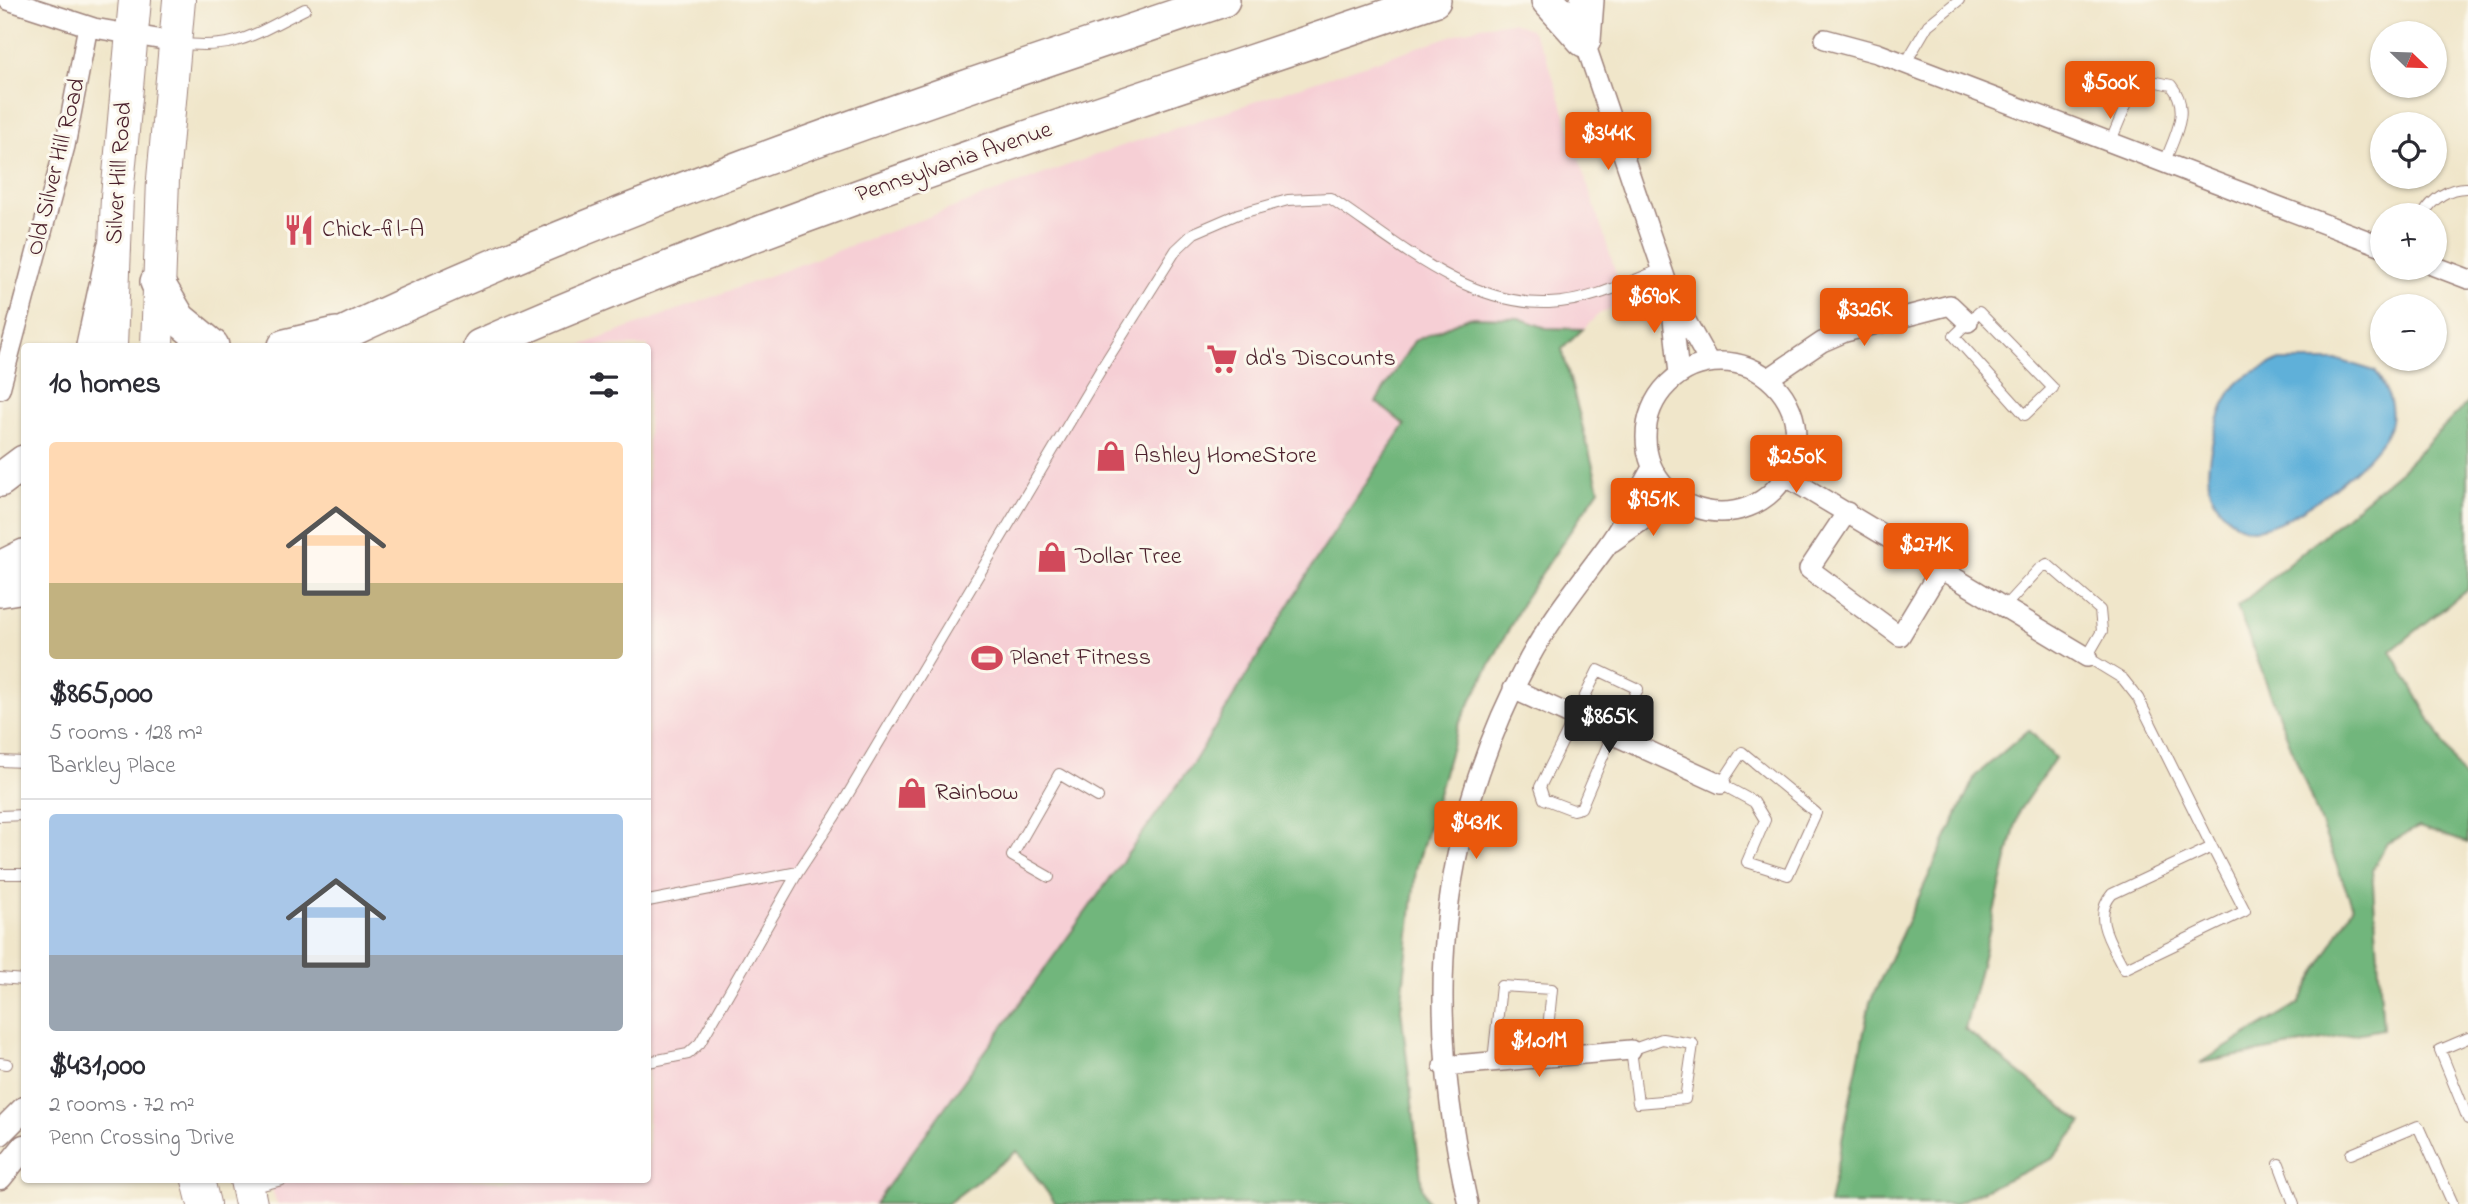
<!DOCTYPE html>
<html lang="en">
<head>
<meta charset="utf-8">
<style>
	:root { --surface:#fff; --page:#f2f2f3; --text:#2b2b33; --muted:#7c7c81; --line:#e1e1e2; --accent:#ea580c }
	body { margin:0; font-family:"Indie Flower",sans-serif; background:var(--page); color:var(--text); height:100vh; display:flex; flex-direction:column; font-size:26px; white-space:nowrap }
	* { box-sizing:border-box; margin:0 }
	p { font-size:23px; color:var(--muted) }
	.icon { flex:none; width:38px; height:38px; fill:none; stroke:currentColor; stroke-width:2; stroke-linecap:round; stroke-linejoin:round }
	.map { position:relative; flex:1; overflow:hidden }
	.sheet { position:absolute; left:21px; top:343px; width:630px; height:840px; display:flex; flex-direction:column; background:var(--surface); border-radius:7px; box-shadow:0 2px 5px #0004 }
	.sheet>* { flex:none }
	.needle { width:46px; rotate:113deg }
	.tools { position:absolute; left:2370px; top:21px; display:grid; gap:14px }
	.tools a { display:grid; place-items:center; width:77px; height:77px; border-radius:50%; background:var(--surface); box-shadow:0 2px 5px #0004; font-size:35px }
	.price { position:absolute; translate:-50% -60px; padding:0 16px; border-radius:7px; background:var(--accent); color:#fff; font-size:23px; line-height:46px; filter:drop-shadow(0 2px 4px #0008) }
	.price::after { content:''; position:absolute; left:50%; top:42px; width:21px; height:16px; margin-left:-10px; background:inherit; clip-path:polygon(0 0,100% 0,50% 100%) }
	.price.selected { background:#222; color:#fff }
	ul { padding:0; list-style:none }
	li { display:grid; align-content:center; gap:14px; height:371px; padding:0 28px }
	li+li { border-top:2px solid var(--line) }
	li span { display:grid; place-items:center; height:217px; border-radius:7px; color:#555 }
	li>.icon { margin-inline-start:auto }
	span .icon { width:126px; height:126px; fill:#fffc; stroke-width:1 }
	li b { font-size:30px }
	h2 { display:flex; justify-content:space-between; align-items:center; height:84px; padding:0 28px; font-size:30px }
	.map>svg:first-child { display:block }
</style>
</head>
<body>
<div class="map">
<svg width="2468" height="1204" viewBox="0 0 2468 1204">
	<rect width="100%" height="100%" fill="#fbf7ec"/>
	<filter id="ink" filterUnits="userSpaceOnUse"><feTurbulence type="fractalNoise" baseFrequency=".0143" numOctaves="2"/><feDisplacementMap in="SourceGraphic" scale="14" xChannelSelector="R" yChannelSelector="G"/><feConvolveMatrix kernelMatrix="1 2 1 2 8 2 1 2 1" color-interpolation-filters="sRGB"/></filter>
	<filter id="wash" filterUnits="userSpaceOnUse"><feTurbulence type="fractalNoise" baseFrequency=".00686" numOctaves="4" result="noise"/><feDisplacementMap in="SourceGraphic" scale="28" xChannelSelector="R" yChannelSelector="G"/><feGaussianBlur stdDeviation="1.57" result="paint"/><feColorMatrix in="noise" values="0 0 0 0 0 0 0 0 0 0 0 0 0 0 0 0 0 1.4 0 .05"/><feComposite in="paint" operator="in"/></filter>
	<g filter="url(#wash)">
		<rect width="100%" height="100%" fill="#f0e6ca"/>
		<path fill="#f6cfd5" d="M1512 22 1530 29 1546 55 1625 301 1599 314 1583 329 1546 328 1519 318 1376 402 1405 425 1194 762 875 1204H277L269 1180H648V346H580L1101 153 1481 26Z"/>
		<path fill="#71b67b" stroke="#5e6a53" stroke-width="2" d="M1469 317 1519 318 1546 328 1583 329 1562 349 1599 489 1525 598 1458 726 1416 869 1401 1009 1422 1187 1429 1204H1056L1017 1151 947 1204H875L1194 762 1320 554 1405 425 1376 402 1414 341Z
			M2468 402V589L2391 651 2468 786V843L2419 827 2387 843 2372 870 2383 1029 2200 1063 2299 1003 2353 907 2237 607 2401 470Z
			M2029 730 2055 758 2019 811 1965 1029 2082 1123 2052 1159 1954 1204H1829L1870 1002 1975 776Z"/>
		<path fill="#5fb0d9" stroke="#546882" stroke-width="2" d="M2278 361H2342L2375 371C2385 388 2396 404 2390 425 2380 459 2292 527 2255 529 2242 530 2232 521 2224 513 2206 493 2206 474 2211 449 2215 428 2224 395 2240 381 2249 372 2267 367 2278 361Z"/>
	</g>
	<g filter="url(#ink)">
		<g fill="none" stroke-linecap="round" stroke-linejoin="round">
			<defs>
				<path id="service" d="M178 43C237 51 254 34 305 9
					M1905 64 1928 25 1959 0
					M2110 143 2131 93 2157 82 2171 85C2192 110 2174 137 2164 164
					M2423 215C2432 199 2449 187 2468 188
					M1979 312 2053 388 2025 415 1954 336Z
					M2005 606 2039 569 2047 564 2100 610 2102 631 2087 657 2123 679 2138 698 2212 847
					M1598 670 1638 689 1612 735 1581 808 1573 810 1544 799 1540 787Z
					M1742 752 1816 813 1788 875 1747 862 1765 820 1754 802 1721 784Z
					M0 761 24 762
					M0 816 24 815
					M2212 847 2245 911 2124 969C2112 944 2091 918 2112 894Z
					M0 874H24
					M1049 877 1012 856 1059 774 1098 797
					M648 901 798 872
					M0 978 24 980
					M2468 1038 2440 1050 2468 1119
					M1662 1039 1693 1044 1685 1099 1638 1103 1631 1050Z
					M1493 1061 1501 986 1552 989 1545 1058
					M648 1062 688 1054 700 1043 798 872 835 816 1103 366 1176 250 1194 233 1238 214 1288 200 1330 198C1395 241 1467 306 1549 303 1588 302 1627 283 1662 269
					M0 1063 7 1064
					M2351 1154 2418 1126 2453 1204
					M2279 1164 2294 1204
					M251 1188 282 1180"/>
				<path id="minor" d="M8 0 94 28 175 42
					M1825 39 1877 53 2382 246
					M1584 40 1670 292 1709 362
					M2434 266 2468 279
					M1671 300 1679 374
					M1646 437a75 75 0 1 1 150 0a75 75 0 1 1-150 0Z
					M1769 378 1822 342 1845 332 1950 305 1968 322
					M0 389 65 146 88 26
					M1785 476 2087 657
					M1847 512 1809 569 1900 636 1941 568
					M1612 542 1674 498
					M1513 689 1721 784
					M1443 1066 1631 1050
					M1468 1204C1424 1011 1434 836 1529 659 1551 618 1580 583 1607 546 1625 522 1637 493 1652 468"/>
				<path id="tertiary" d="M0 1133 24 1109
					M0 1177 24 1147"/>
				<path id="primary" d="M111 346 117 196 135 0
					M157 346 163 179 179 0
					M198 1180 204 1204
					M246 1180 251 1204"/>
				<path id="trunk" d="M1548 0 1584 40
					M1584 40 1587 0
					M157 282 179 319 212 346
					M93 346 114 248
					M285 346 336 334
					M317 346C608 205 917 103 1223 0
					M480 346C790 210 1114 109 1434 0
					M0 480 24 462
					M0 568 24 556
					M0 590 24 586"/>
			</defs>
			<use href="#service" stroke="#9d827a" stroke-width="12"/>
			<use href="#minor" stroke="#9d827a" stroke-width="22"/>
			<use href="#tertiary" stroke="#9d827a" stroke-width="27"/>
			<use href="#primary" stroke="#9d827a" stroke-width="34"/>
			<use href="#trunk" stroke="#9d827a" stroke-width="36"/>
			<use href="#service" stroke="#fff" stroke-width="10"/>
			<use href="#minor" stroke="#fff" stroke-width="19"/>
			<use href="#tertiary" stroke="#fff" stroke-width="24"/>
			<use href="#primary" stroke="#fff" stroke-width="32"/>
			<use href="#trunk" stroke="#fff" stroke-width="33"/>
		</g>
	</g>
	<defs>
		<symbol id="restaurant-bare" viewBox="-9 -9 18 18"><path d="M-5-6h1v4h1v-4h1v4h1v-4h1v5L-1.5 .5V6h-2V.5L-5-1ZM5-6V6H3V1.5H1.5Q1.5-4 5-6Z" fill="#d1495b" stroke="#fbf7ec" stroke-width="2.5" paint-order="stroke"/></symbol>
		<symbol id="supermarket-bare" viewBox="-9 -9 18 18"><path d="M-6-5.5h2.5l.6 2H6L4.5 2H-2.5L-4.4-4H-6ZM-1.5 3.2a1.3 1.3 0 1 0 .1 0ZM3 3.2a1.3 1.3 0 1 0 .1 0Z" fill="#d1495b" stroke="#fbf7ec" stroke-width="2.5" paint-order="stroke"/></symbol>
		<symbol id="shop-bare" viewBox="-9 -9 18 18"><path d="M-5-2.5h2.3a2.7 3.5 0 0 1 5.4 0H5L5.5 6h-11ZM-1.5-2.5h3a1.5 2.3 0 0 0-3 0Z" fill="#d1495b" stroke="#fbf7ec" stroke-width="2.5" paint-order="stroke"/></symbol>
		<symbol id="stadium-bare" viewBox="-9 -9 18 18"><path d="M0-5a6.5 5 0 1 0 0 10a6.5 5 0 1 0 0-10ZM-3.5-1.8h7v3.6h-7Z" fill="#d1495b" stroke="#fbf7ec" stroke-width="2.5" paint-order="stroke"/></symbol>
	</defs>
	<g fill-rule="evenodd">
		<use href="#restaurant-bare" x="277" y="208" width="44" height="44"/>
		<use href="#supermarket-bare" x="1200" y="337" width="44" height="44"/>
		<use href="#shop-bare" x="1089" y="434" width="44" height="44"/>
		<use href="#shop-bare" x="1030" y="535" width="44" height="44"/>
		<use href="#stadium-bare" x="965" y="636" width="44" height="44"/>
		<use href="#shop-bare" x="890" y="771" width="44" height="44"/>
	</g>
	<g text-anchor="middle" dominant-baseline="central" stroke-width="6" stroke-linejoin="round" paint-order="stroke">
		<g font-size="24" fill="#4a1f2b" stroke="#fbf7ec">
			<text transform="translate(954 163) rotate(-19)">Pennsylvania Avenue</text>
			<text transform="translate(57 167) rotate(-76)">Old Silver Hill Road</text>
			<text transform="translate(120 173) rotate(-86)">Silver Hill Road</text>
		</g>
		<g font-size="24" fill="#4a1f2b" stroke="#fbf7ec" text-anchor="start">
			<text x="322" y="230">Chick-fil-A</text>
			<text x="1245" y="359">dd's Discounts</text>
			<text x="1134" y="456">Ashley HomeStore</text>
			<text x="1075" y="557">Dollar Tree</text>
			<text x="1010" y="658">Planet Fitness</text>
			<text x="935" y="793">Rainbow</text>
		</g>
	</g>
</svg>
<div class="tools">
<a><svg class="needle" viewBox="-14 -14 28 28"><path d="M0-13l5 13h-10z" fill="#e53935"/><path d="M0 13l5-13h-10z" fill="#7c7c81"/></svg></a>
<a><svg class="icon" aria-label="locate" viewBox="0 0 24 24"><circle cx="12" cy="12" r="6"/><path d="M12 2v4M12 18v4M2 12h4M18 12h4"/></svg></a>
<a>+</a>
<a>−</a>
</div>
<b class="price" style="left:2110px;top:121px">$500K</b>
<b class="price" style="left:1608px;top:172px">$344K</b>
<b class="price" style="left:1654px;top:335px">$690K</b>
<b class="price" style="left:1864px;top:348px">$326K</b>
<b class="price" style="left:1796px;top:495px">$250K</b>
<b class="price" style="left:1653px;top:538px">$951K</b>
<b class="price" style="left:1926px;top:583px">$271K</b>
<b class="price selected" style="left:1609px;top:755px">$865K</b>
<b class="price" style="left:1476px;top:861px">$431K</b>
<b class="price" style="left:1539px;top:1079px">$1.01M</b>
<section class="sheet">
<h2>10 homes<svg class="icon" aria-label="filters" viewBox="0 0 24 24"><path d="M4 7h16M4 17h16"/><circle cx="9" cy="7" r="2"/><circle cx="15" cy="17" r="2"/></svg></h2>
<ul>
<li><span style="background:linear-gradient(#ffd9b3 65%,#c2b280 0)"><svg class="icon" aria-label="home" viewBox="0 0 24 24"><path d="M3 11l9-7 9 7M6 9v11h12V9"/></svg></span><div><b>$865,000</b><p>5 rooms · 128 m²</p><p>Barkley Place</p></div></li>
<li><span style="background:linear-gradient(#a9c7e8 65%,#9aa5b1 0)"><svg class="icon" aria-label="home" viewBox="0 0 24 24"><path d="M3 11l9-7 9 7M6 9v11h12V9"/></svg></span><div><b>$431,000</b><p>2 rooms · 72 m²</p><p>Penn Crossing Drive</p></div></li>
</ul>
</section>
</div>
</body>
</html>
